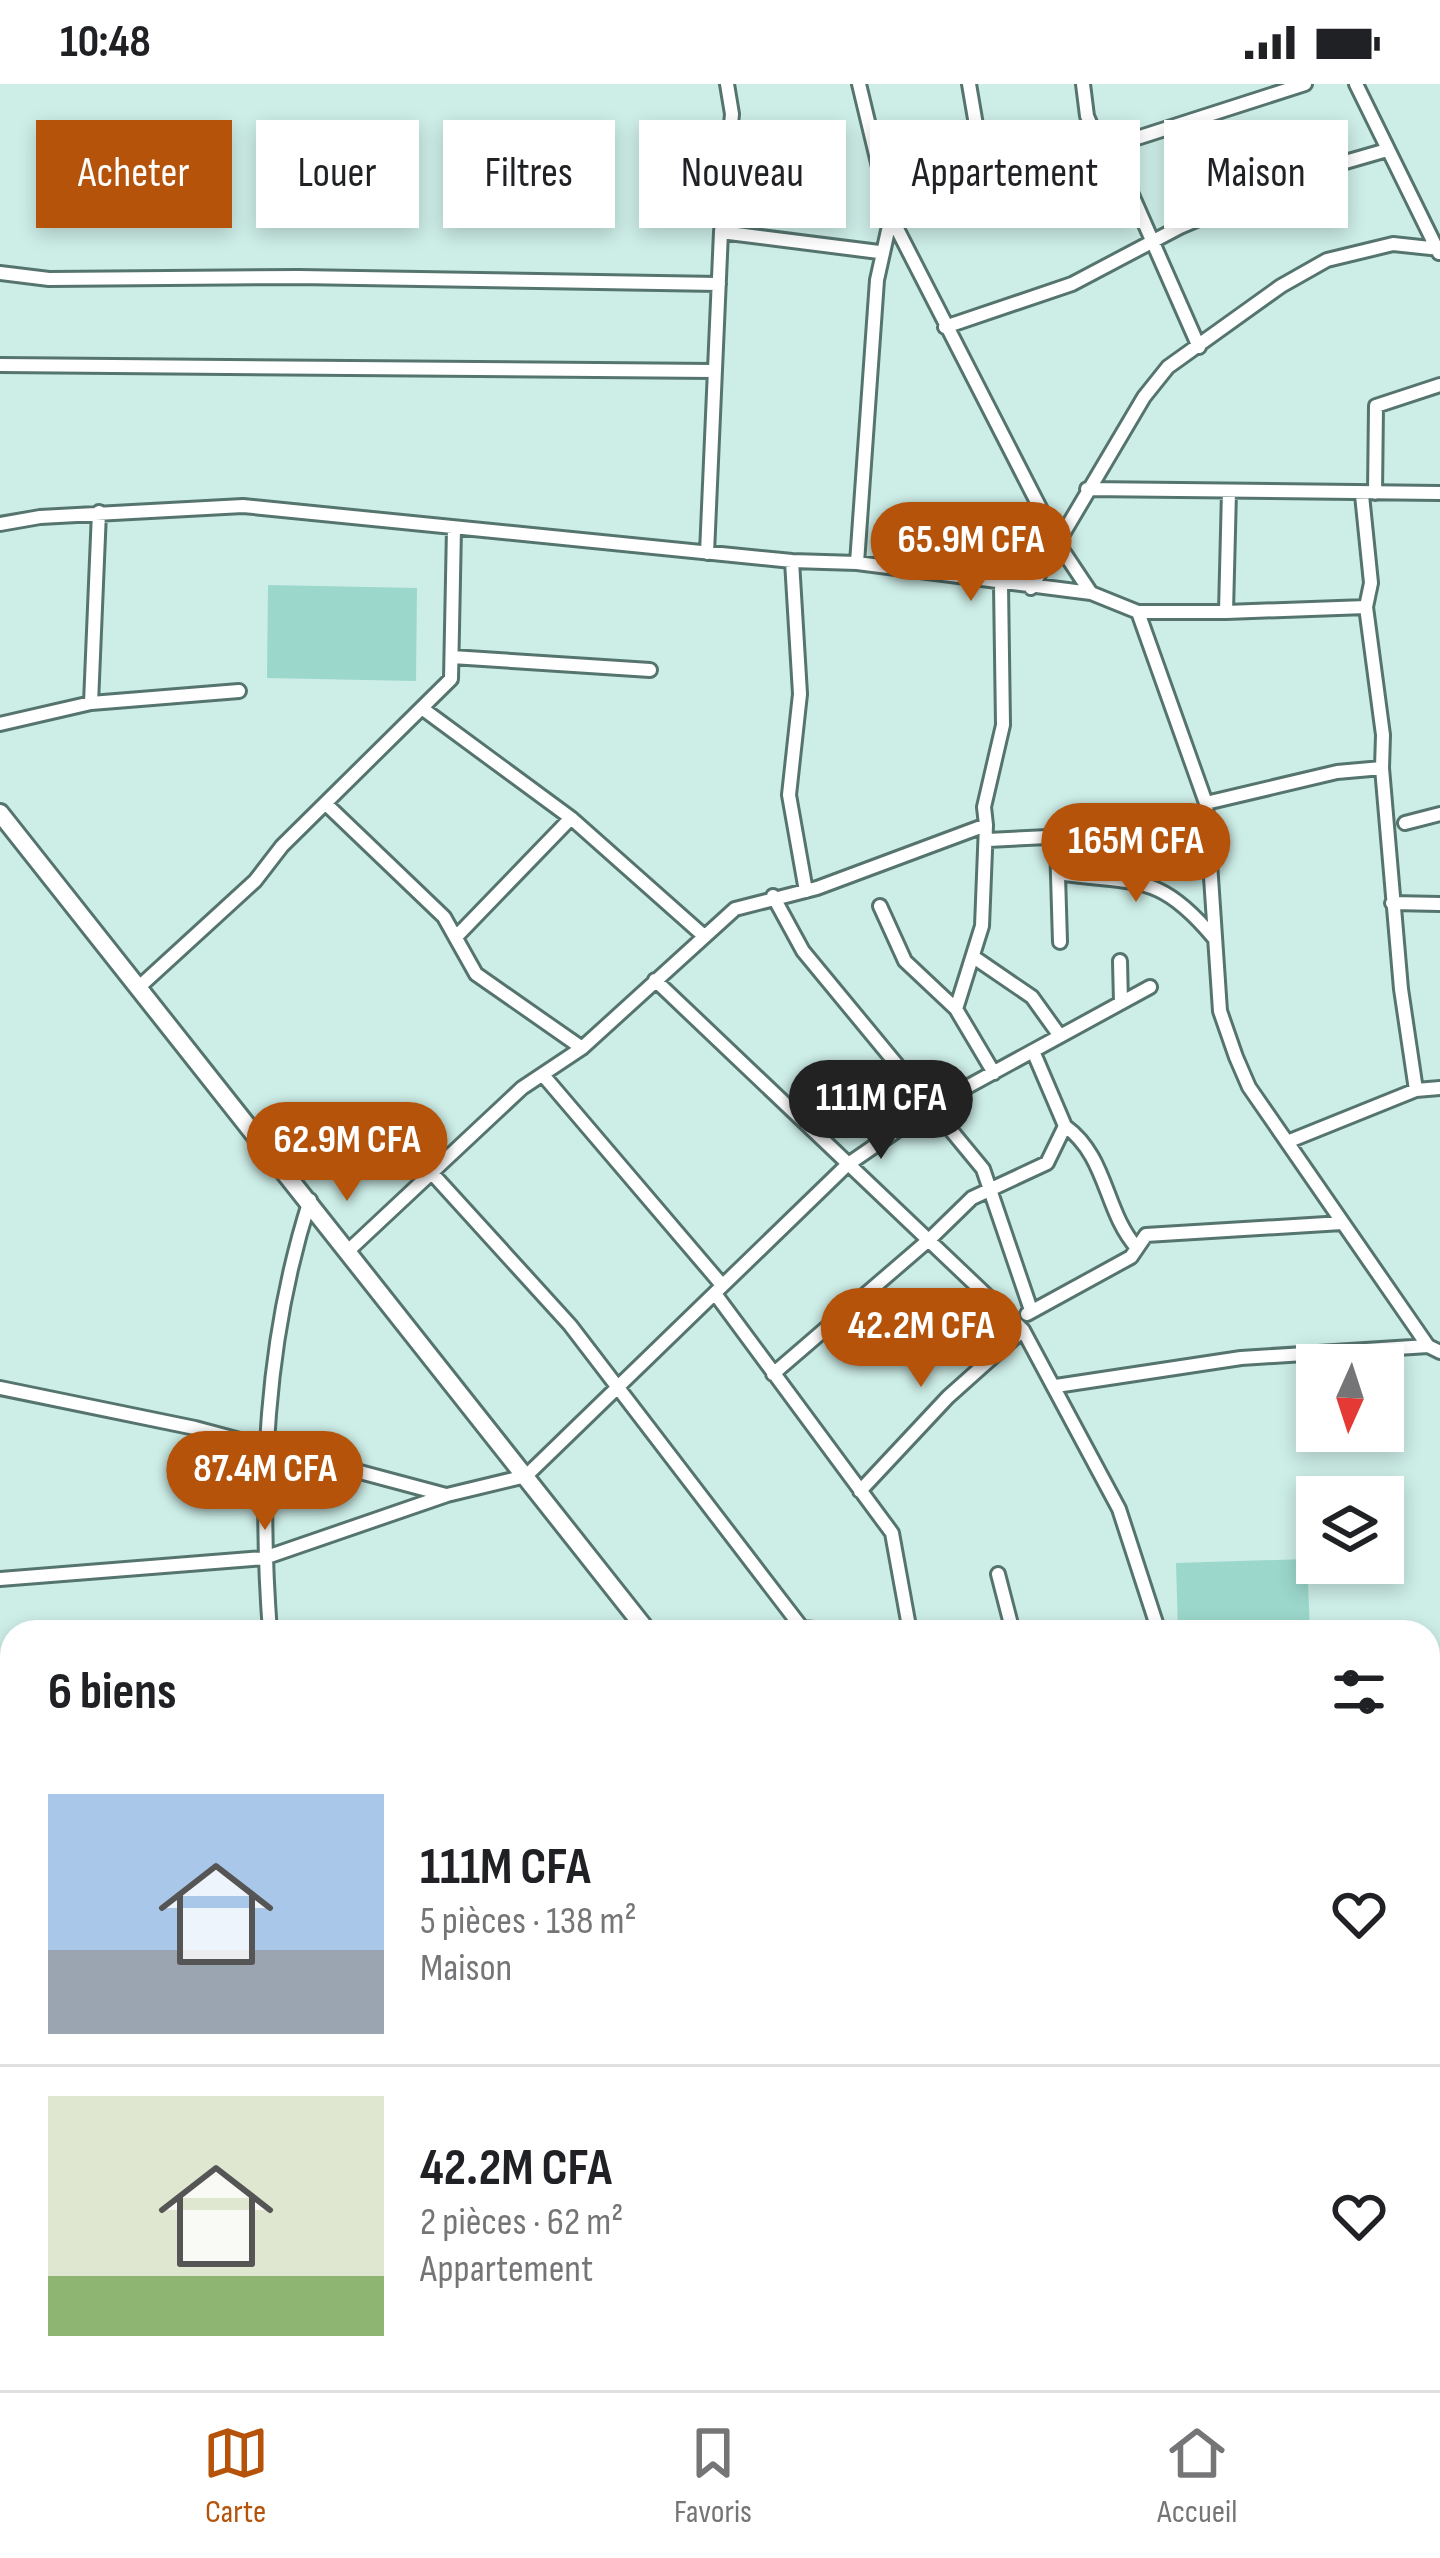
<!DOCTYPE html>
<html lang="fr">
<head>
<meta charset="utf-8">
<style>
	:root { --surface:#fff; --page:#f2f2f2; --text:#202124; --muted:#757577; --line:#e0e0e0; --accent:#b45309 }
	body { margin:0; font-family:"Sofia Sans Condensed",sans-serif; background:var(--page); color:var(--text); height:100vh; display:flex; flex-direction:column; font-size:45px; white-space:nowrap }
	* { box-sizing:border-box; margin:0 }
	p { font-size:39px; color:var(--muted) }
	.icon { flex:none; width:66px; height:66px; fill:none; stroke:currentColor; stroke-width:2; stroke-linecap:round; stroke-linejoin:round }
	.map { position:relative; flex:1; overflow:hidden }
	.drawer { position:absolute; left:0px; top:1536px; width:1440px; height:771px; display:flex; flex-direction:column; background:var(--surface); border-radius:36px 36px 0 0; box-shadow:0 6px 18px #0003 }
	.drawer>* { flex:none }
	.guide { position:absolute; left:36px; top:36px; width:1368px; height:108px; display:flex; gap:24px }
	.needle { width:78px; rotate:183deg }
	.controls { position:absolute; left:1296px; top:1260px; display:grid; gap:24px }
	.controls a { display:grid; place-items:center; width:108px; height:108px; border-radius:0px; background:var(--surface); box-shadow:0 6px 18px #0003; font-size:60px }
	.price { position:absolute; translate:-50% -102px; padding:0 27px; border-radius:42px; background:var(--accent); color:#fff; font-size:39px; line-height:78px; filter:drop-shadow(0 3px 6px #0008) }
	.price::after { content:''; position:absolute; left:50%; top:72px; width:36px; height:27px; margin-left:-18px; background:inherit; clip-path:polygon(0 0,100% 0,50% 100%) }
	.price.selected { background:#222; color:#fff }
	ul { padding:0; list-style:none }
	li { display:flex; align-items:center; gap:36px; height:300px; padding:0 48px }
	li+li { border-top:3px solid var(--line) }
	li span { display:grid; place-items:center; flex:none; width:336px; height:240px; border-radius:0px; color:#555 }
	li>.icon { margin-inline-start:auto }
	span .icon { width:144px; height:144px; fill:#fffc; stroke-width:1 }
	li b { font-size:51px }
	h2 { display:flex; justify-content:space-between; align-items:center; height:144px; padding:0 48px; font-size:51px }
	.chip { padding:0 42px; border-radius:0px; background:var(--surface); box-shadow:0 6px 18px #0003; font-size:42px; line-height:108px }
	.chip.selected { background:var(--accent); color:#fff }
	.status { display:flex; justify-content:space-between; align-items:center; height:84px; padding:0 60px; background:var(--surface); direction:ltr }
	.status svg { height:33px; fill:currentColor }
	.dock { display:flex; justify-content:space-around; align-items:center; height:168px; border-top:3px solid var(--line); background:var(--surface); font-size:33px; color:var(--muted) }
	.dock a { display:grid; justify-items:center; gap:6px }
	.dock .selected { color:var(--accent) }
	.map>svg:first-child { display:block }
</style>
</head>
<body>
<div class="status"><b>10:48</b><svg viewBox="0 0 49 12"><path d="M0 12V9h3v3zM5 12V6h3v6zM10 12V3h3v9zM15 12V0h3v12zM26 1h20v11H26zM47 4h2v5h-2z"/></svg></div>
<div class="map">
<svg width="1440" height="2306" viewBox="0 0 1440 2306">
	<rect width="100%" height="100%" fill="#cdede7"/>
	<path fill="#9cd7cc" d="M268 501 417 504 416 597 267 594Z
		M1307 1475 1310 1547 1178 1548 1176 1479Z"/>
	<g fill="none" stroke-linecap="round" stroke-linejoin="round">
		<defs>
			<path id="street" d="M859 0 891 133 1059 461 1091 509
				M969 0 987 105
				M1083 0 1087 32 1102 67 1125 95 1199 263
				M1356 0 1439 169
				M721 148 879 168
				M0 189 49 195 299 193 719 200
				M945 243 1072 200 1180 143 1307 89 1387 66
				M0 281 714 287
				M1087 405 1440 409
				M1229 407 1226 528 1366 523 1371 499 1362 411
				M1375 409 1376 322 1440 301
				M0 440 40 433 243 422 792 477 857 479 1091 509 1138 528H1226
				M707 469 721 148 732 30 727 0
				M792 477 800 610 789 711 806 807
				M857 479 877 196 891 133 1305 0
				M1031 504 1144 313 1168 283 1281 202 1327 176 1393 160 1440 165
				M1366 523 1383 651 1382 684
				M1138 528 1206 719 1220 927 1236 973 1249 1003 1428 1262 1440 1268
				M452 573 650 586
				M91 619 99 428
				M423 625 571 734 704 852
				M0 640 91 619 239 607
				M1206 719 1337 688 1382 684 1401 905 1416 1006
				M326 720 444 833 476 890 582 964
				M1405 739 1440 730
				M986 741 982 842 956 925 994 989
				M988 756 1048 753 1057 758 1060 858
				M1058 789C1137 801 1158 787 1214 854
				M773 812 803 867 983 1085 1031 1226
				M1392 819 1440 820
				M880 822 905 877 956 925
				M456 853 571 734
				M975 874 1032 913 1060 952
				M1120 877 1121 919
				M655 896 1023 1246 1119 1425 1159 1548
				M138 904 255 797 282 762 451 595 454 444
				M543 991 722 1201
				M1065 1042C1108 1073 1104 1127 1137 1164
				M1287 1058 1416 1006 1440 1004
				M430 1087 570 1241 802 1544
				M349 1166 522 1004 582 964 735 825 817 804 986 741 984 723 1003 641 1001 501
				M716 1211 892 1449 910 1548
				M1027 1230 1131 1173 1146 1151 1342 1139
				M773 1290 931 1154 972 1114 1047 1079 1065 1042 1033 967
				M1056 1302 1241 1274 1428 1262
				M0 1304 195 1344 446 1411
				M860 1407 948 1313 1023 1246
				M998 1490 1013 1548
				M0 1495 264 1474 447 1411 526 1392 847 1081 934 1021 1150 903
				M270 1548C259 1402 265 1256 310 1116
				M748 1548 802 1544 853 1548
				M1428 1620 1440 1622
				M0 1668 12 1671
				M1428 1874 1440 1871
				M0 1897 12 1899
				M0 2129 12 2132
				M1428 2155 1440 2154
				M0 2196 12 2199
				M12 2252 0 2275 12 2284
				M29 2295 47 2306
				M230 2295 239 2306
				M523 2295 570 2306
				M990 2295 996 2306
				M127 2306 136 2295
				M491 2306 498 2295
				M648 2306 649 2295
				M876 2306 878 2295
				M1093 2306 1099 2295"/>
			<path id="secondary" d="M0 729 648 1548
				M1243 2295 1252 2306"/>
		</defs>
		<use href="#street" stroke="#56746e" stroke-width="18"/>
		<use href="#secondary" stroke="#56746e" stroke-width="22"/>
		<use href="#street" stroke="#fff" stroke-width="12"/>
		<use href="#secondary" stroke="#fff" stroke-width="16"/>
	</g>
</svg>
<div class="controls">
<a><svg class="needle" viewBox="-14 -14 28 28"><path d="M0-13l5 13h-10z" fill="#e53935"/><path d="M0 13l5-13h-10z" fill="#757577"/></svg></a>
<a><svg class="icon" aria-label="layers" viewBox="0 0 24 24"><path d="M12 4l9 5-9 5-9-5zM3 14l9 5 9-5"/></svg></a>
</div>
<b class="price" style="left:971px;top:520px">65.9M CFA</b>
<b class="price" style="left:1136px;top:821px">165M CFA</b>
<b class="price selected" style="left:881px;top:1078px">111M CFA</b>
<b class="price" style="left:347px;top:1120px">62.9M CFA</b>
<b class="price" style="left:921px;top:1306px">42.2M CFA</b>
<b class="price" style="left:265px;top:1449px">87.4M CFA</b>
<div class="guide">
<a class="chip selected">Acheter</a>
<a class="chip">Louer</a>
<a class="chip">Filtres</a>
<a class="chip">Nouveau</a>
<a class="chip">Appartement</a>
<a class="chip">Maison</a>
</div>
<section class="drawer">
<h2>6 biens<svg class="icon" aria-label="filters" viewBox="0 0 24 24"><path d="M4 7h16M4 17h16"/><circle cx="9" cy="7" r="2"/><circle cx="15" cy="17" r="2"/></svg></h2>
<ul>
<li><span style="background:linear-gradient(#a9c7e8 65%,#9aa5b1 0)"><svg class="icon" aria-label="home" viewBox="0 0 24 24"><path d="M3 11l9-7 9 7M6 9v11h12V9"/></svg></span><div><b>111M CFA</b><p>5 pièces · 138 m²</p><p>Maison</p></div><svg class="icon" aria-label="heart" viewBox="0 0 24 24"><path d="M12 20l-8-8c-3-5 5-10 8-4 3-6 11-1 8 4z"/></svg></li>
<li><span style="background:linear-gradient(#dfe7d0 75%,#8fb573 0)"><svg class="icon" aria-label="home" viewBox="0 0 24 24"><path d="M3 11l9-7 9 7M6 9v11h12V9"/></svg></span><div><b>42.2M CFA</b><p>2 pièces · 62 m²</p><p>Appartement</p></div><svg class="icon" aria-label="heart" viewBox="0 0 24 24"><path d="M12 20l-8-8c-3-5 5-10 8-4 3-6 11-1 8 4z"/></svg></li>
</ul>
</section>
</div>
<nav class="dock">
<a class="selected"><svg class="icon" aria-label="map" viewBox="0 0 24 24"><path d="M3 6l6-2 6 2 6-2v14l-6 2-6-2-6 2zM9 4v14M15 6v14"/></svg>Carte</a>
<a><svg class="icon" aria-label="saved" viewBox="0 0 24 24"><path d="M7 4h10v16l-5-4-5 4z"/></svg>Favoris</a>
<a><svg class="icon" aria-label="home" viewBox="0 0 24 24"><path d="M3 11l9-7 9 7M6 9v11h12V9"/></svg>Accueil</a>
</nav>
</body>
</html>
